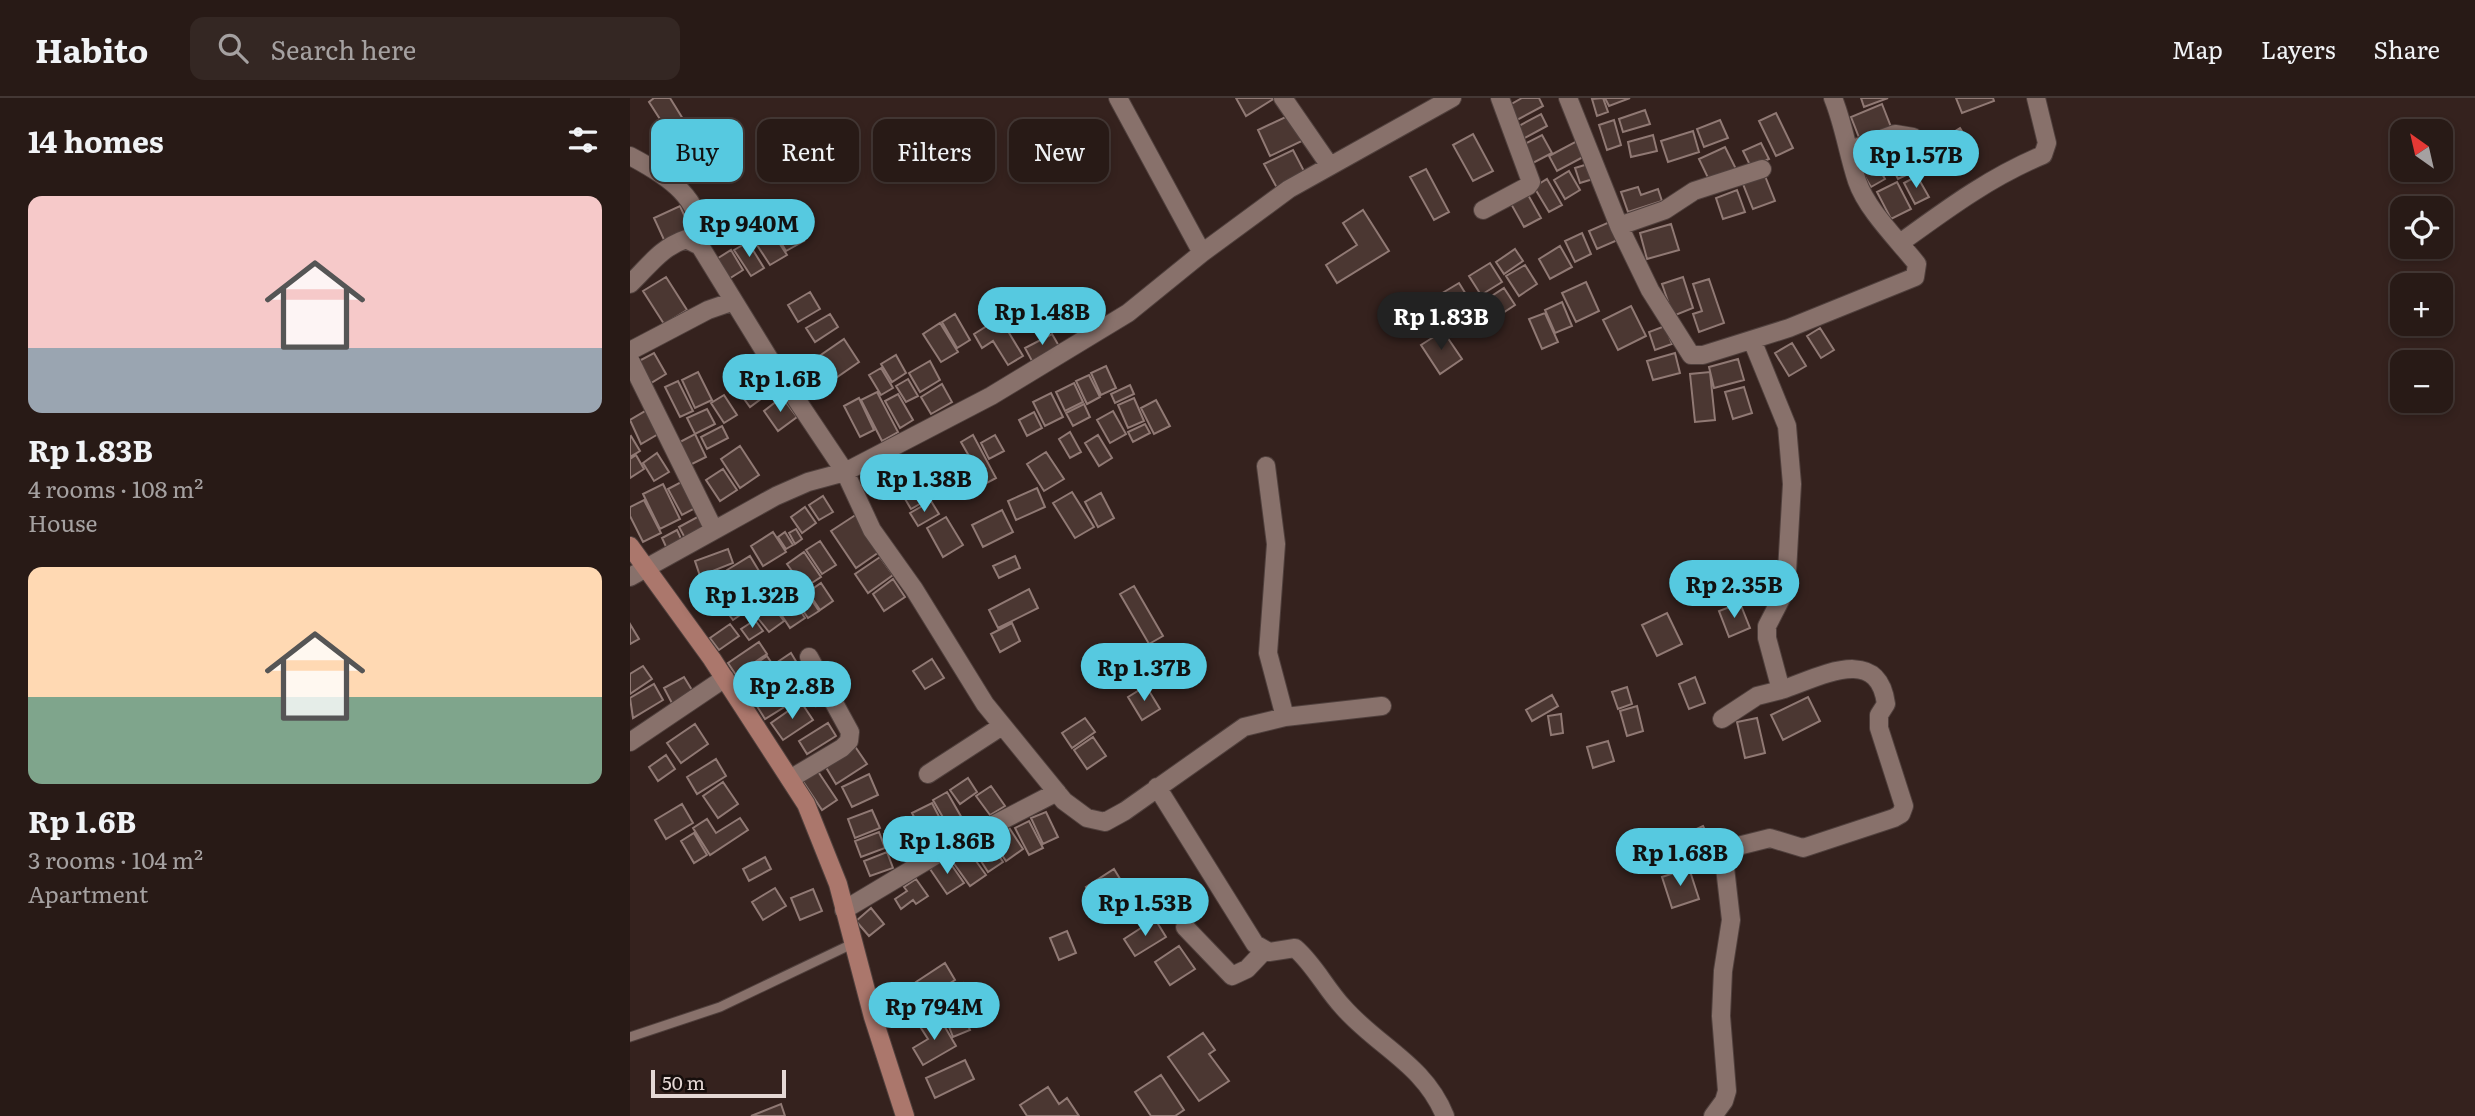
<!DOCTYPE html>
<html lang="en">
<head>
<meta charset="utf-8">
<style>
	:root { --surface:#281a16; --page:#342723; --text:#f1f3f6; --muted:#a5a1a1; --line:#443835; --accent:#56c9e0 }
	body { margin:0; font-family:Literata,serif; background:var(--page); color:var(--text); height:100vh; display:flex; flex-direction:column; font-size:26px; white-space:nowrap }
	* { box-sizing:border-box; margin:0 }
	p { font-size:23px; color:var(--muted) }
	.icon { flex:none; width:38px; height:38px; fill:none; stroke:currentColor; stroke-width:2; stroke-linecap:round; stroke-linejoin:round }
	.map { position:relative; flex:1; overflow:hidden }
	.drawer { display:flex; flex-direction:column; background:var(--surface); width:630px }
	.drawer>* { flex:none }
	.guide { position:absolute; left:21px; top:21px; width:665px; height:63px; display:flex; gap:14px }
	.needle { width:46px; rotate:326deg }
	.controls { position:absolute; left:1760px; top:21px; display:grid; gap:14px }
	.controls a { display:grid; place-items:center; width:63px; height:63px; border-radius:14px; background:var(--surface); box-shadow:0 4px 10px #0003,0 0 0 2px var(--line); font-size:35px }
	.scale { position:absolute; left:21px; bottom:18px; width:135px; box-sizing:border-box; padding-left:7px; border:4px solid #e5d8d5; border-top:0; font-size:19px; line-height:24px; white-space:nowrap; color:#e5d8d5; -webkit-text-stroke:5px #160e0c; paint-order:stroke }
	.price { position:absolute; translate:-50% -60px; padding:0 16px; border-radius:24px; background:var(--accent); color:#111; font-size:23px; line-height:46px; filter:drop-shadow(0 2px 4px #0008) }
	.price::after { content:''; position:absolute; left:50%; top:42px; width:21px; height:16px; margin-left:-10px; background:inherit; clip-path:polygon(0 0,100% 0,50% 100%) }
	.price.selected { background:#222; color:#fff }
	ul { padding:0; list-style:none }
	li { display:grid; align-content:center; gap:14px; height:371px; padding:0 28px }
	li span { display:grid; place-items:center; height:217px; border-radius:14px; color:#555 }
	li>.icon { margin-inline-start:auto }
	span .icon { width:126px; height:126px; fill:#fffc; stroke-width:1 }
	li b { font-size:30px }
	h2 { display:flex; justify-content:space-between; align-items:center; height:84px; padding:0 28px; font-size:30px }
	.pill { padding:0 24px; border-radius:14px; background:var(--surface); box-shadow:0 4px 10px #0003,0 0 0 2px var(--line); font-size:24px; line-height:63px }
	.pill.selected { background:var(--accent); color:#111 }
	header { display:flex; align-items:center; gap:42px; box-sizing:border-box; height:98px; padding:0 35px; background:var(--surface); border-bottom:2px solid var(--line) }
	header strong { font-size:33px }
	nav { display:flex; gap:38px; margin-inline-start:auto; font-size:24px }
	.search { width:490px; height:63px; background:var(--page); display:flex; align-items:center; gap:18px; box-sizing:border-box; padding:0 24px; border-radius:14px; color:var(--muted); font-size:26px }
	main { display:flex; flex:1; min-height:0 }
	.map>svg:first-child { display:block }
</style>
</head>
<body>
<header>
<strong>Habito</strong>
<div class="search"><svg class="icon" aria-label="search" viewBox="0 0 24 24"><circle cx="10" cy="10" r="6"/><path d="M15 15l6 6"/></svg>Search here</div>
<nav><a>Map</a><a>Layers</a><a>Share</a></nav>
</header>
<main>
<section class="drawer">
<h2>14 homes<svg class="icon" aria-label="filters" viewBox="0 0 24 24"><path d="M4 7h16M4 17h16"/><circle cx="9" cy="7" r="2"/><circle cx="15" cy="17" r="2"/></svg></h2>
<ul>
<li><span style="background:linear-gradient(#f6c9c9 70%,#9aa5b1 0)"><svg class="icon" aria-label="home" viewBox="0 0 24 24"><path d="M3 11l9-7 9 7M6 9v11h12V9"/></svg></span><div><b>Rp 1.83B</b><p>4 rooms · 108 m²</p><p>House</p></div></li>
<li><span style="background:linear-gradient(#ffd9b3 60%,#7fa58c 0)"><svg class="icon" aria-label="home" viewBox="0 0 24 24"><path d="M3 11l9-7 9 7M6 9v11h12V9"/></svg></span><div><b>Rp 1.6B</b><p>3 rooms · 104 m²</p><p>Apartment</p></div></li>
</ul>
</section>
<div class="map">
<svg width="1845" height="1018" viewBox="0 0 1845 1018">
	<rect width="100%" height="100%" fill="#35221e"/>
	<path fill="#4b3732" stroke="#907974" stroke-width="2" d="M24 0H40L53 21 37 32 19 4Z
		M606 0H645L616 18Z
		M892 0H909L913 8 885 23 878 8Z
		M973 0 978 14 967 18 962 1Z
		M975 0H1000L979 8Z
		M1231 0H1258L1234 9Z
		M1326 0H1363L1364 3 1332 15Z
		M1252 6 1261 29 1230 42 1221 19Z
		M1015 12 1020 26 993 34 989 21Z
		M1146 15 1163 50 1146 58 1129 23Z
		M662 16 674 42 640 58 628 32Z
		M911 16 917 28 893 41 887 29Z
		M984 22 991 47 977 52 969 27Z
		M1090 22 1098 40 1074 49 1067 31Z
		M1330 30 1342 49 1328 57 1317 38Z
		M1063 33 1069 54 1038 64 1031 43Z
		M843 36 863 73 843 83 823 47Z
		M912 37 922 55 901 66 891 48Z
		M1023 37 1027 53 1001 59 998 44Z
		M947 43 955 58 927 73 919 58Z
		M1261 44 1268 56 1249 65 1243 54Z
		M1131 45 1139 61 1121 69 1113 53Z
		M1235 47 1255 81 1241 89 1221 55Z
		M1095 49 1106 71 1080 84 1069 61Z
		M663 52 675 75 647 90 634 66Z
		M1277 56 1285 73 1268 81 1260 65Z
		M958 66 963 81 950 85 945 70Z
		M796 71 819 114 804 122 780 79Z
		M939 73 950 92 935 101 924 82Z
		M1135 78 1145 103 1123 111 1113 86Z
		M1287 78 1299 99 1285 106 1274 85Z
		M917 81 932 107 919 114 904 89Z
		M1267 84 1281 111 1261 121 1247 94Z
		M1008 89 1011 97 1028 91 1032 103 998 114 991 94Z
		M1107 92 1115 114 1093 121 1086 100Z
		M897 95 911 120 894 129 880 104Z
		M50 108 61 132 35 144 24 120Z
		M733 112 759 153 707 185 696 167 727 147 713 125Z
		M159 119 174 143 156 153 142 129Z
		M982 123 990 141 967 151 959 133Z
		M1041 126 1049 152 1017 161 1010 135Z
		M952 135 961 156 945 164 935 143Z
		M144 137 157 157 140 167 127 147Z
		M118 144 134 170 121 178 104 152Z
		M930 148 942 169 920 181 909 161Z
		M885 151 893 163 874 176 866 164Z
		M101 152 113 172 97 182 85 162Z
		M860 165 872 184 851 197 839 178Z
		M895 167 907 186 889 198 876 178Z
		M36 179 57 212 34 226 13 193Z
		M1053 179 1063 210 1043 218 1032 186Z
		M1079 181 1094 225 1069 234 1063 216 1072 213 1063 186Z
		M956 184 969 213 946 224 932 195Z
		M829 185 850 219 831 232 809 197Z
		M874 190 885 207 859 224 848 207Z
		M180 194 190 211 168 224 158 207Z
		M932 204 942 228 925 235 915 212Z
		M1001 208 1016 238 988 252 973 222Z
		M915 215 928 244 912 251 899 221Z
		M200 216 208 229 185 244 176 230Z
		M325 216 340 242 327 250 312 224Z
		M370 220 393 258 378 267 363 243 352 250 344 236Z
		M310 225 328 254 311 264 293 236Z
		M1035 228 1042 246 1025 252 1019 234Z
		M1190 230 1204 252 1191 260 1177 238Z
		M813 233 832 261 810 276 791 247Z
		M422 236 429 248 402 263 395 250Z
		M214 241 229 264 200 284 185 261Z
		M1162 245 1176 268 1159 278 1145 255Z
		M24 255 36 276 21 285 9 263Z
		M1045 255 1050 275 1023 282 1017 263Z
		M266 257 276 275 262 284 251 266Z
		M1108 261 1114 282 1084 290 1079 269Z
		M300 263 310 282 290 294 279 275Z
		M476 268 486 290 471 297 461 275Z
		M251 270 263 290 251 297 239 277Z
		M68 274 82 302 65 310 52 282Z
		M1080 274 1085 322 1065 324 1060 276Z
		M459 277 470 299 457 306 446 283Z
		M120 279 135 298 120 309 106 290Z
		M278 281 288 298 276 304 266 288Z
		M48 283 63 313 50 319 35 289Z
		M444 285 453 304 435 313 426 294Z
		M312 286 322 304 301 316 291 299Z
		M500 287 504 296 485 305 481 296Z
		M1114 289 1122 315 1103 321 1095 294Z
		M247 294 268 334 252 343 231 302Z
		M421 295 433 319 415 328 403 304Z
		M268 296 283 322 270 330 255 303Z
		M94 297 107 317 94 325 81 305Z
		M152 299 167 319 148 333 134 313Z
		M229 300 244 332 230 339 214 308Z
		M504 300 514 323 498 330 488 307Z
		M526 302 540 328 524 336 511 310Z
		M454 306 460 319 443 328 436 315Z
		M77 311 85 326 65 336 57 320Z
		M17 312 30 335 11 346 0 322Z
		M483 313 496 336 480 345 467 322Z
		M404 314 412 330 397 338 389 322Z
		M515 326 520 335 503 344 498 334Z
		M92 328 98 340 77 351 71 339Z
		M440 334 451 354 440 360 429 341Z
		M65 336 76 359 60 367 48 345Z
		M343 337 366 380 355 386 331 344Z
		M365 337 374 353 359 361 351 345Z
		M468 337 482 360 469 368 455 345Z
		M1 338 10 353 0 359V339Z
		M110 348 129 377 110 390 91 361Z
		M416 354 434 381 414 393 397 366Z
		M27 355 39 374 24 383 13 365Z
		M6 357 14 371 0 380V361Z
		M338 360 347 376 336 381 328 366Z
		M322 367 331 385 321 389 312 372Z
		M303 369 315 394 302 400 290 376Z
		M93 371 107 392 90 403 76 382Z
		M286 378 300 400 281 411 268 389Z
		M55 382 69 408 52 417 38 391Z
		M33 386 50 421 30 431 13 396Z
		M407 390 415 409 386 422 378 403Z
		M442 394 464 429 445 440 423 405Z
		M471 395 484 420 468 429 455 404Z
		M193 398 203 414 189 422 179 407Z
		M14 402 31 435 13 444 0 418V409Z
		M301 403 309 416 288 428 280 415Z
		M175 409 186 425 172 435 161 419Z
		M372 412 383 434 353 449 342 427Z
		M227 416 252 452 226 470 201 433Z
		M71 417 78 430 56 442 49 429Z
		M316 419 333 447 313 459 297 430Z
		M166 431 172 441 165 446 159 435Z
		M47 432 53 445 38 453 32 440Z
		M143 434 156 454 133 468 121 448Z
		M155 434 163 447 156 451 148 439Z
		M190 443 206 467 192 476 176 452Z
		M98 451 103 465 70 478 65 463Z
		M174 454 191 479 174 490 157 466Z
		M120 458 129 473 106 488 97 472Z
		M385 458 390 470 369 480 363 468Z
		M250 459 263 477 238 495 225 476Z
		M263 481 275 499 254 513 243 496Z
		M191 485 203 503 190 512 178 494Z
		M504 488 533 538 519 546 490 496Z
		M126 489 139 506 125 516 113 500Z
		M103 491 119 511 103 522 88 502Z
		M174 491 189 513 178 520 163 498Z
		M399 491 408 510 368 530 359 512Z
		M162 500 175 520 160 530 147 510Z
		M1110 505 1120 530 1099 539 1089 513Z
		M142 507 154 523 139 534 127 519Z
		M1037 515 1052 546 1027 558 1012 527Z
		M125 522 133 533 119 542 111 531Z
		M382 525 390 543 370 554 361 536Z
		M0 526 9 541 0 546Z
		M100 526 109 538 89 552 80 540Z
		M129 544 137 556 106 577 98 565Z
		M161 555 176 580 161 589 146 565Z
		M137 558 145 570 114 590 106 578Z
		M302 561 314 580 295 591 283 573Z
		M13 568 22 581 0 596V576Z
		M146 572 154 584 128 600 121 588Z
		M184 578 199 598 186 608 171 588Z
		M54 579 65 597 44 609 34 590Z
		M1065 579 1075 605 1059 611 1049 586Z
		M24 586 33 602 3 620 0 600Z
		M153 587 164 603 135 621 125 605Z
		M516 588 530 611 512 622 498 599Z
		M997 589 1002 606 988 611 982 594Z
		M922 597 928 608 902 623 896 612Z
		M1178 599 1190 623 1153 642 1141 617Z
		M171 604 183 622 153 642 141 625Z
		M1007 608 1013 633 997 638 990 613Z
		M931 616 933 635 921 637 918 618Z
		M455 620 465 634 442 650 432 635Z
		M1127 620 1135 655 1115 660 1107 624Z
		M198 625 206 638 177 656 169 643Z
		M65 626 78 646 51 665 37 645Z
		M463 639 476 658 457 671 444 652Z
		M978 643 984 663 963 670 957 649Z
		M224 647 237 666 206 686 194 666Z
		M36 657 45 671 28 683 19 669Z
		M86 661 96 678 67 696 57 679Z
		M187 672 207 702 192 712 172 682Z
		M239 676 248 697 222 709 212 689Z
		M338 680 347 694 330 706 320 692Z
		M93 684 108 706 88 720 73 698Z
		M361 688 375 708 360 717 346 698Z
		M317 694 333 722 319 730 303 702Z
		M302 705 316 732 296 742 282 715Z
		M52 706 63 725 36 741 25 722Z
		M242 712 250 730 225 740 218 721Z
		M416 714 428 739 413 746 401 720Z
		M110 720 118 732 80 757 63 730 77 721 86 735Z
		M399 723 413 750 399 757 385 730Z
		M378 728 393 751 376 763 360 739Z
		M1073 728 1082 747 1051 761 1042 742Z
		M269 731 276 749 260 754 254 736Z
		M249 734 255 750 231 759 225 743Z
		M64 735 77 757 64 765 51 743Z
		M359 742 373 764 358 774 344 752Z
		M336 749 356 777 340 788 320 760Z
		M257 754 263 770 240 778 234 763Z
		M135 759 141 771 119 783 113 771Z
		M316 759 334 785 317 796 300 771Z
		M1059 770 1069 801 1042 810 1032 779Z
		M484 771 495 789 501 785 512 802 490 818 482 806 472 813 456 789Z
		M286 781 298 798 286 806 283 802 271 811 265 801 277 793 274 789Z
		M145 790 156 808 133 822 122 804Z
		M183 791 192 813 170 822 161 800Z
		M241 810 254 826 239 838 226 823Z
		M525 821 536 839 505 858 494 841Z
		M437 833 446 855 429 862 420 840Z
		M549 848 565 871 540 887 525 864Z
		M315 865 325 882 296 900 286 884Z
		M333 885 341 899 296 924 288 910Z
		M332 914 340 932 323 939 316 921Z
		M309 919 326 948 293 967 283 950 298 941 291 930Z
		M573 935 585 952 579 956 599 983 569 1003 538 959Z
		M335 962 344 981 305 1000 296 980Z
		M531 977 554 1012 545 1018H521L505 994Z
		M418 989 429 1006 437 1000 449 1018H397L390 1007Z
		M151 1006 155 1018H121Z"/>
	<g fill="none" stroke-linecap="round" stroke-linejoin="round">
		<defs>
			<path id="lane" d="M0 939 90 909 222 846"/>
			<path id="street" d="M653 0 700 68
				M938 0 989 128
				M1220 52 1265 36 1283 39
				M0 58C36 77 76 101 70 148
				M1132 71 1064 93 1035 112 989 128 1020 192 1061 257H1073L1159 230 1285 179 1287 166C1268 142 1237 112 1227 83 1218 56 1214 27 1203 0
				M853 112 898 88 901 84 870 0
				M1270 145C1317 111 1360 79 1413 57L1417 45 1406 0
				M572 155 659 91 822 0
				M0 186C19 168 30 150 56 141L70 148 140 262 215 374 242 432 284 491 355 606 434 703 457 720 475 724 495 713 614 629 655 619 752 608
				M0 253 78 212 104 203
				M0 262 84 432
				M636 368 646 446 638 555 655 619
				M0 479 146 398 178 384 215 374 361 298 498 215 572 155 488 0
				M1092 621 1127 598 1151 592 1137 540V528L1156 491 1162 386 1157 328 1122 242
				M0 644 95 580
				M298 676 372 628
				M160 681 212 650 219 643 220 634 179 559
				M527 689 625 846 639 854 665 850C684 866 696 891 713 909 748 949 794 966 815 1018
				M214 812 311 754 427 694
				M555 829 602 878 617 871 634 853
				M1083 1018 1094 1003 1097 993 1091 918 1093 873 1101 822 1094 761 1096 751 1140 740 1173 750 1264 720 1271 716 1274 708 1249 630V617L1256 606C1248 545 1188 580 1151 592"/>
			<path id="secondary" d="M0 448 82 561 176 706 208 786 243 919 275 1018"/>
		</defs>
		<use href="#lane" stroke="#50403d" stroke-width="11"/>
		<use href="#street" stroke="#50403d" stroke-width="20"/>
		<use href="#secondary" stroke="#50403d" stroke-width="20"/>
		<use href="#lane" stroke="#88716b" stroke-width="9"/>
		<use href="#street" stroke="#88716b" stroke-width="18"/>
		<use href="#secondary" stroke="#ab776c" stroke-width="18"/>
	</g>
</svg>
<div class="controls">
<a><svg class="needle" viewBox="-14 -14 28 28"><path d="M0-13l5 13h-10z" fill="#e53935"/><path d="M0 13l5-13h-10z" fill="#a5a1a1"/></svg></a>
<a><svg class="icon" aria-label="locate" viewBox="0 0 24 24"><circle cx="12" cy="12" r="6"/><path d="M12 2v4M12 18v4M2 12h4M18 12h4"/></svg></a>
<a>+</a>
<a>−</a>
</div>
<div class="scale">50 m</div>
<b class="price" style="left:1286px;top:92px">Rp 1.57B</b>
<b class="price" style="left:119px;top:161px">Rp 940M</b>
<b class="price" style="left:412px;top:249px">Rp 1.48B</b>
<b class="price selected" style="left:811px;top:254px">Rp 1.83B</b>
<b class="price" style="left:150px;top:316px">Rp 1.6B</b>
<b class="price" style="left:294px;top:416px">Rp 1.38B</b>
<b class="price" style="left:1104px;top:522px">Rp 2.35B</b>
<b class="price" style="left:122px;top:532px">Rp 1.32B</b>
<b class="price" style="left:514px;top:605px">Rp 1.37B</b>
<b class="price" style="left:162px;top:623px">Rp 2.8B</b>
<b class="price" style="left:317px;top:778px">Rp 1.86B</b>
<b class="price" style="left:1050px;top:790px">Rp 1.68B</b>
<b class="price" style="left:515px;top:840px">Rp 1.53B</b>
<b class="price" style="left:304px;top:944px">Rp 794M</b>
<div class="guide">
<a class="pill selected">Buy</a>
<a class="pill">Rent</a>
<a class="pill">Filters</a>
<a class="pill">New</a>
</div>
</div>
</main>
</body>
</html>
